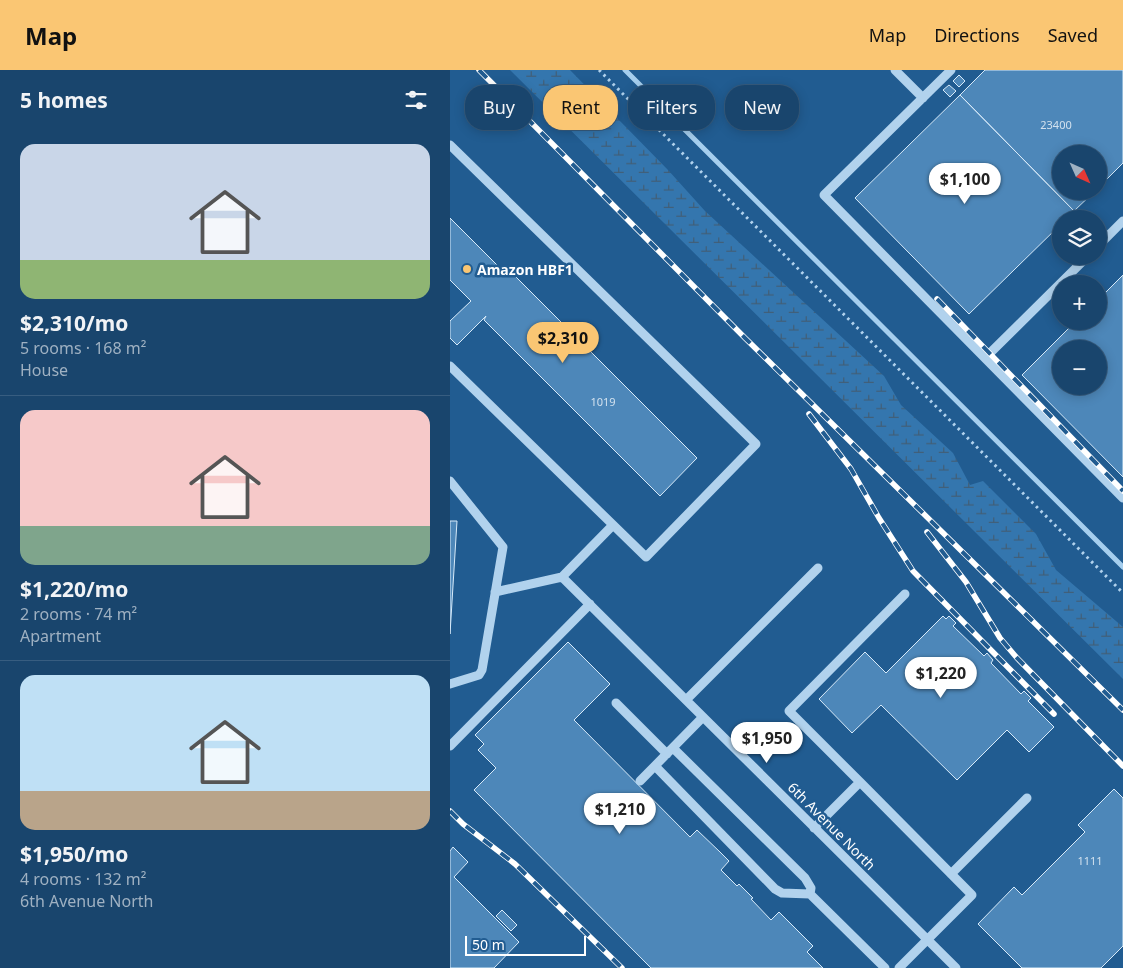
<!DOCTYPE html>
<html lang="en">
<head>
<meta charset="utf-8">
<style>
	:root { --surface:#19456d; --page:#224c72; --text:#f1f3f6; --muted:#9fb1c2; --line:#375d80; --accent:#fac673 }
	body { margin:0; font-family:"Noto Sans",sans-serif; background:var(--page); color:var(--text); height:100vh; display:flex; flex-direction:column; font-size:19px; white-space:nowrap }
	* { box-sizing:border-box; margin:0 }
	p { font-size:16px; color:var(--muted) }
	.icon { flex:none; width:28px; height:28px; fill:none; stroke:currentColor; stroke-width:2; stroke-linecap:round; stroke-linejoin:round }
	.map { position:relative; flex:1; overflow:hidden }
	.drawer { display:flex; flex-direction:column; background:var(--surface); width:450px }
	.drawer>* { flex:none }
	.banner { position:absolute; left:15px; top:15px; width:475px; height:45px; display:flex; gap:10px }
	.needle { width:32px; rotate:135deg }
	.tools { position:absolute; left:602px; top:75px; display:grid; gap:10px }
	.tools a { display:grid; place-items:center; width:55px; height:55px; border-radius:50%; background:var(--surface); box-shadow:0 2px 12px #0003,0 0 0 1px var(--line); font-size:25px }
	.scale { position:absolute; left:15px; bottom:12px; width:121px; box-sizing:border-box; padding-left:5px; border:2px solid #fff; border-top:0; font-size:14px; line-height:18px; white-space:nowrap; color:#fff; -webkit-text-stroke:4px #215c91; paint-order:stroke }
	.price { position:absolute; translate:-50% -42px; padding:0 11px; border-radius:18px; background:#fff; color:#222; font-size:16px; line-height:32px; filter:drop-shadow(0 1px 2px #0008) }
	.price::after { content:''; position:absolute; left:50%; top:30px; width:15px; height:11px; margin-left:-8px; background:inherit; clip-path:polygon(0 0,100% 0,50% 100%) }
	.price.selected { background:var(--accent); color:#111 }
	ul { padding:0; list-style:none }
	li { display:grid; align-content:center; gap:10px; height:265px; padding:0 20px }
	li+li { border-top:1px solid var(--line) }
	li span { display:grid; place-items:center; height:155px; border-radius:15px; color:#555 }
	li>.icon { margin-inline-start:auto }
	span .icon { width:90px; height:90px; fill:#fffc; stroke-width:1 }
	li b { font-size:21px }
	h2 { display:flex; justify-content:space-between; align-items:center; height:60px; padding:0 20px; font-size:21px }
	.pill { padding:0 18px; border-radius:20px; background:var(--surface); box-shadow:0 2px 12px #0003,0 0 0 1px var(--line); font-size:18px; line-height:45px }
	.pill.selected { background:var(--accent); color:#111 }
	header { display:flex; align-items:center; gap:30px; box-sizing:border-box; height:70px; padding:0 25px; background:var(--accent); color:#111 }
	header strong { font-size:24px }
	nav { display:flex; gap:28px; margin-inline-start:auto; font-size:18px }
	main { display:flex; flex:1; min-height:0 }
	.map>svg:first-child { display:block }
</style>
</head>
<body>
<header>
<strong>Map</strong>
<nav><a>Map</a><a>Directions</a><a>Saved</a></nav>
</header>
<main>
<section class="drawer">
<h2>5 homes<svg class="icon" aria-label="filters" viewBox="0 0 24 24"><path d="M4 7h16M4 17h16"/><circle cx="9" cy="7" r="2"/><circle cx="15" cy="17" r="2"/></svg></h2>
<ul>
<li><span style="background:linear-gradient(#c9d6e8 75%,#8fb573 0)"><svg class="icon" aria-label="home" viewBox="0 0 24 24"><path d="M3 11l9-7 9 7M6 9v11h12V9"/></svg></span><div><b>$2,310/mo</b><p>5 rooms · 168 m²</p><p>House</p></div></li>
<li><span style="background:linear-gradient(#f6c9c9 75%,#7fa58c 0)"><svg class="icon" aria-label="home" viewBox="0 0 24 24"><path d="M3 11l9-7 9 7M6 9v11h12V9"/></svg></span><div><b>$1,220/mo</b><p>2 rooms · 74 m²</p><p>Apartment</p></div></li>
<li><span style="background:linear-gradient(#bfe0f5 75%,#b9a48a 0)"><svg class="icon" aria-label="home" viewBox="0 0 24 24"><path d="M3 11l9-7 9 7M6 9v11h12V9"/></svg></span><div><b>$1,950/mo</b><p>4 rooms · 132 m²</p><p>6th Avenue North</p></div></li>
</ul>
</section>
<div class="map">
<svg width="673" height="898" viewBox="0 0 673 898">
	<defs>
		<pattern id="wetland-marsh" width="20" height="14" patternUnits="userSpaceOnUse" patternTransform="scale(1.25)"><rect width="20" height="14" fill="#3476ae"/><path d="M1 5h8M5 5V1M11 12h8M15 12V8" fill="none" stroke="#415f78"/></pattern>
	</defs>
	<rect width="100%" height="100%" fill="#215c91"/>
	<path fill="url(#wetland-marsh)" d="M60 0H120L218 100 255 141 434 306 451 335 503 383 520 415 533 411 586 464 606 500 673 557V609Z"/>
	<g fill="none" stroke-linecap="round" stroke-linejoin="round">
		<path stroke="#a5ceee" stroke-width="5" d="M175 0 673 497"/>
	</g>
	<path fill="#4d87b9" stroke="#d7eaf9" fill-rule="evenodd" d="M535 0H673V93L649 117V84H611V121H645L624 141 510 25Z
		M509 5 515 11 509 17 503 11Z
		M499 15 506 21 500 27 493 20Z
		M510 25 624 141 617 149H611V154L519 244 405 128Z
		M0 148 58 206 61 202 247 388 210 426 34 250 36 246 7 275 0 268V251L21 231 0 210Z
		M673 205V407L572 305 626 251H649V229ZM611 279H649V316H611Z
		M0 451H7L0 564Z
		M493 546 496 549 499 546 506 553 503 556 534 586 537 583 543 590 541 593 571 624 574 621 581 628 578 631 604 657 579 682 557 660 507 710 431 635 402 663 369 629 415 582 436 603Z
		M118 572 160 614 124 650 240 767 247 760 270 782 279 791 271 800 287 816 289 814 303 828 301 829 321 850 329 842 363 876 357 882 373 898H201L24 720 46 698 28 680 34 674 25 665Z
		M664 719 673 728V876L651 898H572L528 854 564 817 572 825 635 762 628 755Z
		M3 777 18 792 4 807 69 872 44 898H0V781Z
		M52 840 67 855 61 861 46 846Z"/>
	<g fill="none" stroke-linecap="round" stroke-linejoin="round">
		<path stroke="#b1d2ed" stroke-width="3" stroke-dasharray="2.5 4" stroke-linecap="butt" d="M149 0 673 523"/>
		<path stroke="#b1d2ed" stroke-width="9" d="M445 0 473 28
			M501 0 374 125 673 428
			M0 75 306 374 196 487 0 296
			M649 175 673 151
			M535 288 638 186
			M0 411 53 477 32 600 29 605 0 614
			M112 507 506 898
			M45 522 112 507 163 455
			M236 630 368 498
			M166 633 217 684
			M0 676 140 534
			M205 696 325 819 332 823 360 824 361 818 355 808 223 678
			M190 711 253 647
			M410 712 522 825 449 898
			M364 758 410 712 339 641 455 524
			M501 804 577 728
			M360 824 435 898"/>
		<defs>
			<path id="rail" d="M29 0 295 268 673 640
				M487 229 673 421
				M359 344 401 399 429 448 463 501 604 644
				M477 462 516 512 550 568 567 588 673 696
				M0 741 13 754 65 794 172 898"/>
		</defs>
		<use href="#rail" stroke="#fff" stroke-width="5.5"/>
		<use href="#rail" stroke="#215c91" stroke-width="4" stroke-dasharray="11" stroke-linecap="butt"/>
	</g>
	<circle fill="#fac673" stroke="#215c91" stroke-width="2" cx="17" cy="199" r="5"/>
	<g text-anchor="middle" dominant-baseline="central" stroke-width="5" stroke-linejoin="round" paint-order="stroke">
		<g font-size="11" fill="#d2e1ee">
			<text x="606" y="54">23400</text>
			<text x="153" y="331">1019</text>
			<text x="640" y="790">1111</text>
		</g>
		<g font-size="14" font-weight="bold" fill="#fff" stroke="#215c91" text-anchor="start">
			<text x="27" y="199">Amazon HBF1</text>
		</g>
		<g font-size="14" fill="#fff" stroke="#215c91">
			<text transform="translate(382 756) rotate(45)">6th Avenue North</text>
		</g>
	</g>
</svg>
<div class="tools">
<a><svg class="needle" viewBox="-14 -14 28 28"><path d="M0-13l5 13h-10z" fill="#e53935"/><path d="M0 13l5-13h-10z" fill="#9fb1c2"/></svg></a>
<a><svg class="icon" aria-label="layers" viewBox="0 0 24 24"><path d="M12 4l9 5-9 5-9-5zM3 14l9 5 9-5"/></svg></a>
<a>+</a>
<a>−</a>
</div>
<div class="scale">50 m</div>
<b class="price" style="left:515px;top:135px">$1,100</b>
<b class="price selected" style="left:113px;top:294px">$2,310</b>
<b class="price" style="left:491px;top:629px">$1,220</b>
<b class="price" style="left:317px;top:694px">$1,950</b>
<b class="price" style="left:170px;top:765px">$1,210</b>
<div class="banner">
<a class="pill">Buy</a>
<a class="pill selected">Rent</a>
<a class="pill">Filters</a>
<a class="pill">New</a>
</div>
</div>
</main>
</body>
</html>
